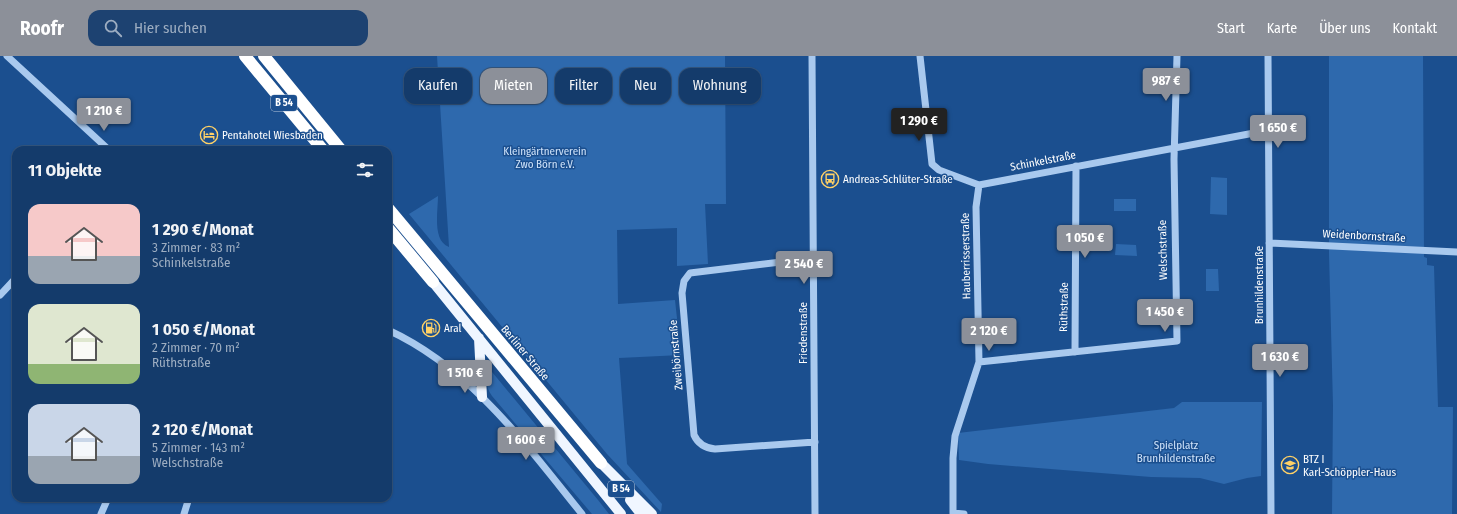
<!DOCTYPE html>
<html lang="de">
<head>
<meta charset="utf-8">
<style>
	:root { --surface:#143b6b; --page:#1d4271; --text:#f1f3f6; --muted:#9dadc1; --line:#33557e; --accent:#8c9099 }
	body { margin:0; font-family:"Fira Sans Condensed",sans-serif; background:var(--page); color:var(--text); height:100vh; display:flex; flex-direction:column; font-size:15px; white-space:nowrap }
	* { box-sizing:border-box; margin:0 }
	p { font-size:13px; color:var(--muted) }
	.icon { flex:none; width:22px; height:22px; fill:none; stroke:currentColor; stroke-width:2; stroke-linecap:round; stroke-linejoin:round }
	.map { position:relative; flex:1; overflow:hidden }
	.sheet { position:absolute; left:12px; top:90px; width:380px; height:356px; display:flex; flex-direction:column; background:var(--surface); border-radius:12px; box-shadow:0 1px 3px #0004,0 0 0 1px var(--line) }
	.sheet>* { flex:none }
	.hud { position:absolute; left:404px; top:12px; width:380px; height:36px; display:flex; gap:8px }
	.price { position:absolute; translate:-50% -34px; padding:0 9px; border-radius:4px; background:var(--accent); color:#fff; font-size:13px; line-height:26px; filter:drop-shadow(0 1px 2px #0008) }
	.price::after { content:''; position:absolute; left:50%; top:24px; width:12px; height:9px; margin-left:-6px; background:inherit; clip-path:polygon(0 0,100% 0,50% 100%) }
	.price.current { background:#222; color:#fff }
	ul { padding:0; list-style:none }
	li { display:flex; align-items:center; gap:12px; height:100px; padding:0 16px }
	li span { display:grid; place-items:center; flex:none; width:112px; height:80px; border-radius:12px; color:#555 }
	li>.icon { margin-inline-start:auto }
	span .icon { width:48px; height:48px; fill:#fffc; stroke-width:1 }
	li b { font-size:17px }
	h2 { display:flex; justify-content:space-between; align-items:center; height:48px; padding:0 16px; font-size:17px }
	.pill { padding:0 14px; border-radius:12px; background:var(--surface); box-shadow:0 1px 3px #0004,0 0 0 1px var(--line); font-size:14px; line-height:36px }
	.pill.current { background:var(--accent); color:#fff }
	header { display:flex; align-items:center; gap:24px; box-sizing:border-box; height:56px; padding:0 20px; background:var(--accent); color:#fff }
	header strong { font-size:19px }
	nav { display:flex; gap:22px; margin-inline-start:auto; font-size:14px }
	.search { width:280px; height:36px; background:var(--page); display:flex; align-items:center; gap:10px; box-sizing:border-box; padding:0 14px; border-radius:12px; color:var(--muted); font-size:15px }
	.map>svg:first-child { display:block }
</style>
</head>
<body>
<header>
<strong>Roofr</strong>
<div class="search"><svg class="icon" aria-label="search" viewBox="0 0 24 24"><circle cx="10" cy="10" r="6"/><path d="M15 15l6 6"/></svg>Hier suchen</div>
<nav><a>Start</a><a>Karte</a><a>Über uns</a><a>Kontakt</a></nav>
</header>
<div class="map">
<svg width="1457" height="458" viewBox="0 0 1457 458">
	<rect width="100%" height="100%" fill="#1b4f8f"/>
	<path fill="#2e69ad" d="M437 0H725L726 148H705L708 208 677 210V172L617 174 618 248 675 244 681 299 619 302 627 408 662 448 661 456 607 398 409 158 438 140C438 155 432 185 449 191Z
		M1329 0H1423L1424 201 1427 202V209L1434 210 1438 351H1453L1452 458H1332L1333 349 1329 197Z
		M1211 121 1227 122V159L1210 158Z
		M1114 143H1136V155H1114Z
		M1116 188 1136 189 1137 200 1115 199Z
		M1206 213H1218L1219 235H1206Z
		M483 305 598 444 609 458H592L492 340C485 330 485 318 483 305Z
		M1182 346H1262L1261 420 1247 422 1224 428 1200 422 1151 421 988 408 959 404 958 377 1174 352Z"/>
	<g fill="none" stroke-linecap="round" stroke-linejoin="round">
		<path stroke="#a9c9ee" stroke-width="7" d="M7 0 109 94
			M812 0 815 458
			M920 0 932 108 939 114 979 129 1254 77 1268 75
			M1268 0 1271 458
			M1269 187 1457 196
			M814 202 690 217 684 225 682 237 694 379C698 388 705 392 715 393L815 386
			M0 239 16 222
			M388 274C471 312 526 389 582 458
			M1075 296 1076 110
			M979 306 1177 285 1174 103 1177 0
			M953 457 964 458
			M101 458 108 442
			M184 458 189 442
			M953 458V402L955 380 979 306 976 151 979 129"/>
		<path stroke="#f0f6ff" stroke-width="10" d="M433 226 621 458
			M479 282 482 341
			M601 407 652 458
			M630 444 641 458"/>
		<path stroke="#fff" stroke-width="12" d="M245 0 323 94
			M264 0 341 94
			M388 152 601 407
			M388 172 433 226"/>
	</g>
	<defs>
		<symbol id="hotel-ring" viewBox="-11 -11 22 22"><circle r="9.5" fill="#1b4f8f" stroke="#ffd166" stroke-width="1.5"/><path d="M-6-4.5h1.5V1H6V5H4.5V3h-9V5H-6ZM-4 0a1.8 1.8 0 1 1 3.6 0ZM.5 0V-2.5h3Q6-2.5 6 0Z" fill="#ffd166"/></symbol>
		<symbol id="bus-ring" viewBox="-11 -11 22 22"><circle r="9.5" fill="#1b4f8f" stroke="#ffd166" stroke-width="1.5"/><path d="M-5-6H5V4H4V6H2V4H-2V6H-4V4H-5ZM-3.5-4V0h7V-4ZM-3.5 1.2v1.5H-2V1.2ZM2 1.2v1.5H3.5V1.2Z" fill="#ffd166"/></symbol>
		<symbol id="fuel-ring" viewBox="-11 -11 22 22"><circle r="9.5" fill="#1b4f8f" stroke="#ffd166" stroke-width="1.5"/><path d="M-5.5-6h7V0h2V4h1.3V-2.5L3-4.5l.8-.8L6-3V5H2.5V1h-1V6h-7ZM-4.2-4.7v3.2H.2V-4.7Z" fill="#ffd166"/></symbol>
		<symbol id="school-ring" viewBox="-11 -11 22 22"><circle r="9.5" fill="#1b4f8f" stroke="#ffd166" stroke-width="1.5"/><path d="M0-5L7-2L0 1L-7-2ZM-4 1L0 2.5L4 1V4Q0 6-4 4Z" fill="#ffd166"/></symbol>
	</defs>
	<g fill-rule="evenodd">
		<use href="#hotel-ring" x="199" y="69" width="20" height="20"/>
		<use href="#bus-ring" x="820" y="113" width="20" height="20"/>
		<use href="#fuel-ring" x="421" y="262" width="20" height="20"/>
		<use href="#school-ring" x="1280" y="399" width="20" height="20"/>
	</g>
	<g text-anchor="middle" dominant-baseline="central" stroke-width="3" stroke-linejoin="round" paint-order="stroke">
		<g fill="#1b4f8f" stroke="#bbcadd" stroke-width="1">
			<rect x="271" y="39" width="26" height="16" rx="3"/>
			<rect x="608" y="425" width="26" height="16" rx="3"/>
		</g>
		<g font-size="10" font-weight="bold" fill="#fff">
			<text x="284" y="47">B 54</text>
			<text x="621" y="433">B 54</text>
		</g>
		<g font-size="11" fill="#fff" stroke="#1b4f8f" text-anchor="start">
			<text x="222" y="79">Pentahotel Wiesbaden</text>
			<text x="843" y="123">Andreas-Schlüter-Straße</text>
			<text x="444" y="272">Aral</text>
			<text x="1303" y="403">BTZ I<tspan x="1303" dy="13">Karl-Schöppler-Haus</tspan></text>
		</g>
		<g font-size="11" fill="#cfe3fa" stroke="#1b4f8f">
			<text x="545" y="95">Kleingärtnerverein<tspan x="545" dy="13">Zwo Börn e.V.</tspan></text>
			<text x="1176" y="389">Spielplatz<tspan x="1176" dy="13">Brunhildenstraße</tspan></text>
		</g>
		<g font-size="11" fill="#fff" stroke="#1b4f8f">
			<text transform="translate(1043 105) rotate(-11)">Schinkelstraße</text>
			<text transform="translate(1364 180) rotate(3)">Weidenbornstraße</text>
			<text transform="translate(1163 194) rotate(-91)">Welschstraße</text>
			<text transform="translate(966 200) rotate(-91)">Hauberrisserstraße</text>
			<text transform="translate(1259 229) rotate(-90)">Brunhildenstraße</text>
			<text transform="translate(1064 251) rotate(-89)">Rüthstraße</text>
			<text transform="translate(803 277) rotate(-90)">Friedenstraße</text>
			<text transform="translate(525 297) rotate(50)">Berliner Straße</text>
			<text transform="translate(676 299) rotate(-95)">Zweibörnstraße</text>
		</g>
	</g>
</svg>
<b class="price" style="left:1166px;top:46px">987 €</b>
<b class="price" style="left:104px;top:76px">1 210 €</b>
<b class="price current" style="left:919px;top:86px">1 290 €</b>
<b class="price" style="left:1278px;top:93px">1 650 €</b>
<b class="price" style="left:1085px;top:203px">1 050 €</b>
<b class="price" style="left:804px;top:229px">2 540 €</b>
<b class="price" style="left:1165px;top:277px">1 450 €</b>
<b class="price" style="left:989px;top:296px">2 120 €</b>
<b class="price" style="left:1280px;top:322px">1 630 €</b>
<b class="price" style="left:465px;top:338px">1 510 €</b>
<b class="price" style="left:526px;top:405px">1 600 €</b>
<div class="hud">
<a class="pill">Kaufen</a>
<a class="pill current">Mieten</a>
<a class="pill">Filter</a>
<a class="pill">Neu</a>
<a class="pill">Wohnung</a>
</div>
<section class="sheet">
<h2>11 Objekte<svg class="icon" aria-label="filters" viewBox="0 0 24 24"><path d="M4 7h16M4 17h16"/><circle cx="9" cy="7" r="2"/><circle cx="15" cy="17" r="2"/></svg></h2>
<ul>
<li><span style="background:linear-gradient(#f6c9c9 65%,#9aa5b1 0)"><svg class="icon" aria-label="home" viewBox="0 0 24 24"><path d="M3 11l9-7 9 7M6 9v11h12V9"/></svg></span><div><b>1 290 €/Monat</b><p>3 Zimmer · 83 m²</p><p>Schinkelstraße</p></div></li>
<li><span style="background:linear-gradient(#dfe7d0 75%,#8fb573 0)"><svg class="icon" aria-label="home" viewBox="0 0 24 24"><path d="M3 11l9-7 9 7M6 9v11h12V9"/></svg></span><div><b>1 050 €/Monat</b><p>2 Zimmer · 70 m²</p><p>Rüthstraße</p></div></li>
<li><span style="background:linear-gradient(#c9d6e8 65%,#9aa5b1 0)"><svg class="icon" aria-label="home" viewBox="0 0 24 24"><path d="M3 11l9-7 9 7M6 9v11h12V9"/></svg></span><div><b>2 120 €/Monat</b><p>5 Zimmer · 143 m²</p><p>Welschstraße</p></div></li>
</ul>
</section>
</div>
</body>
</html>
